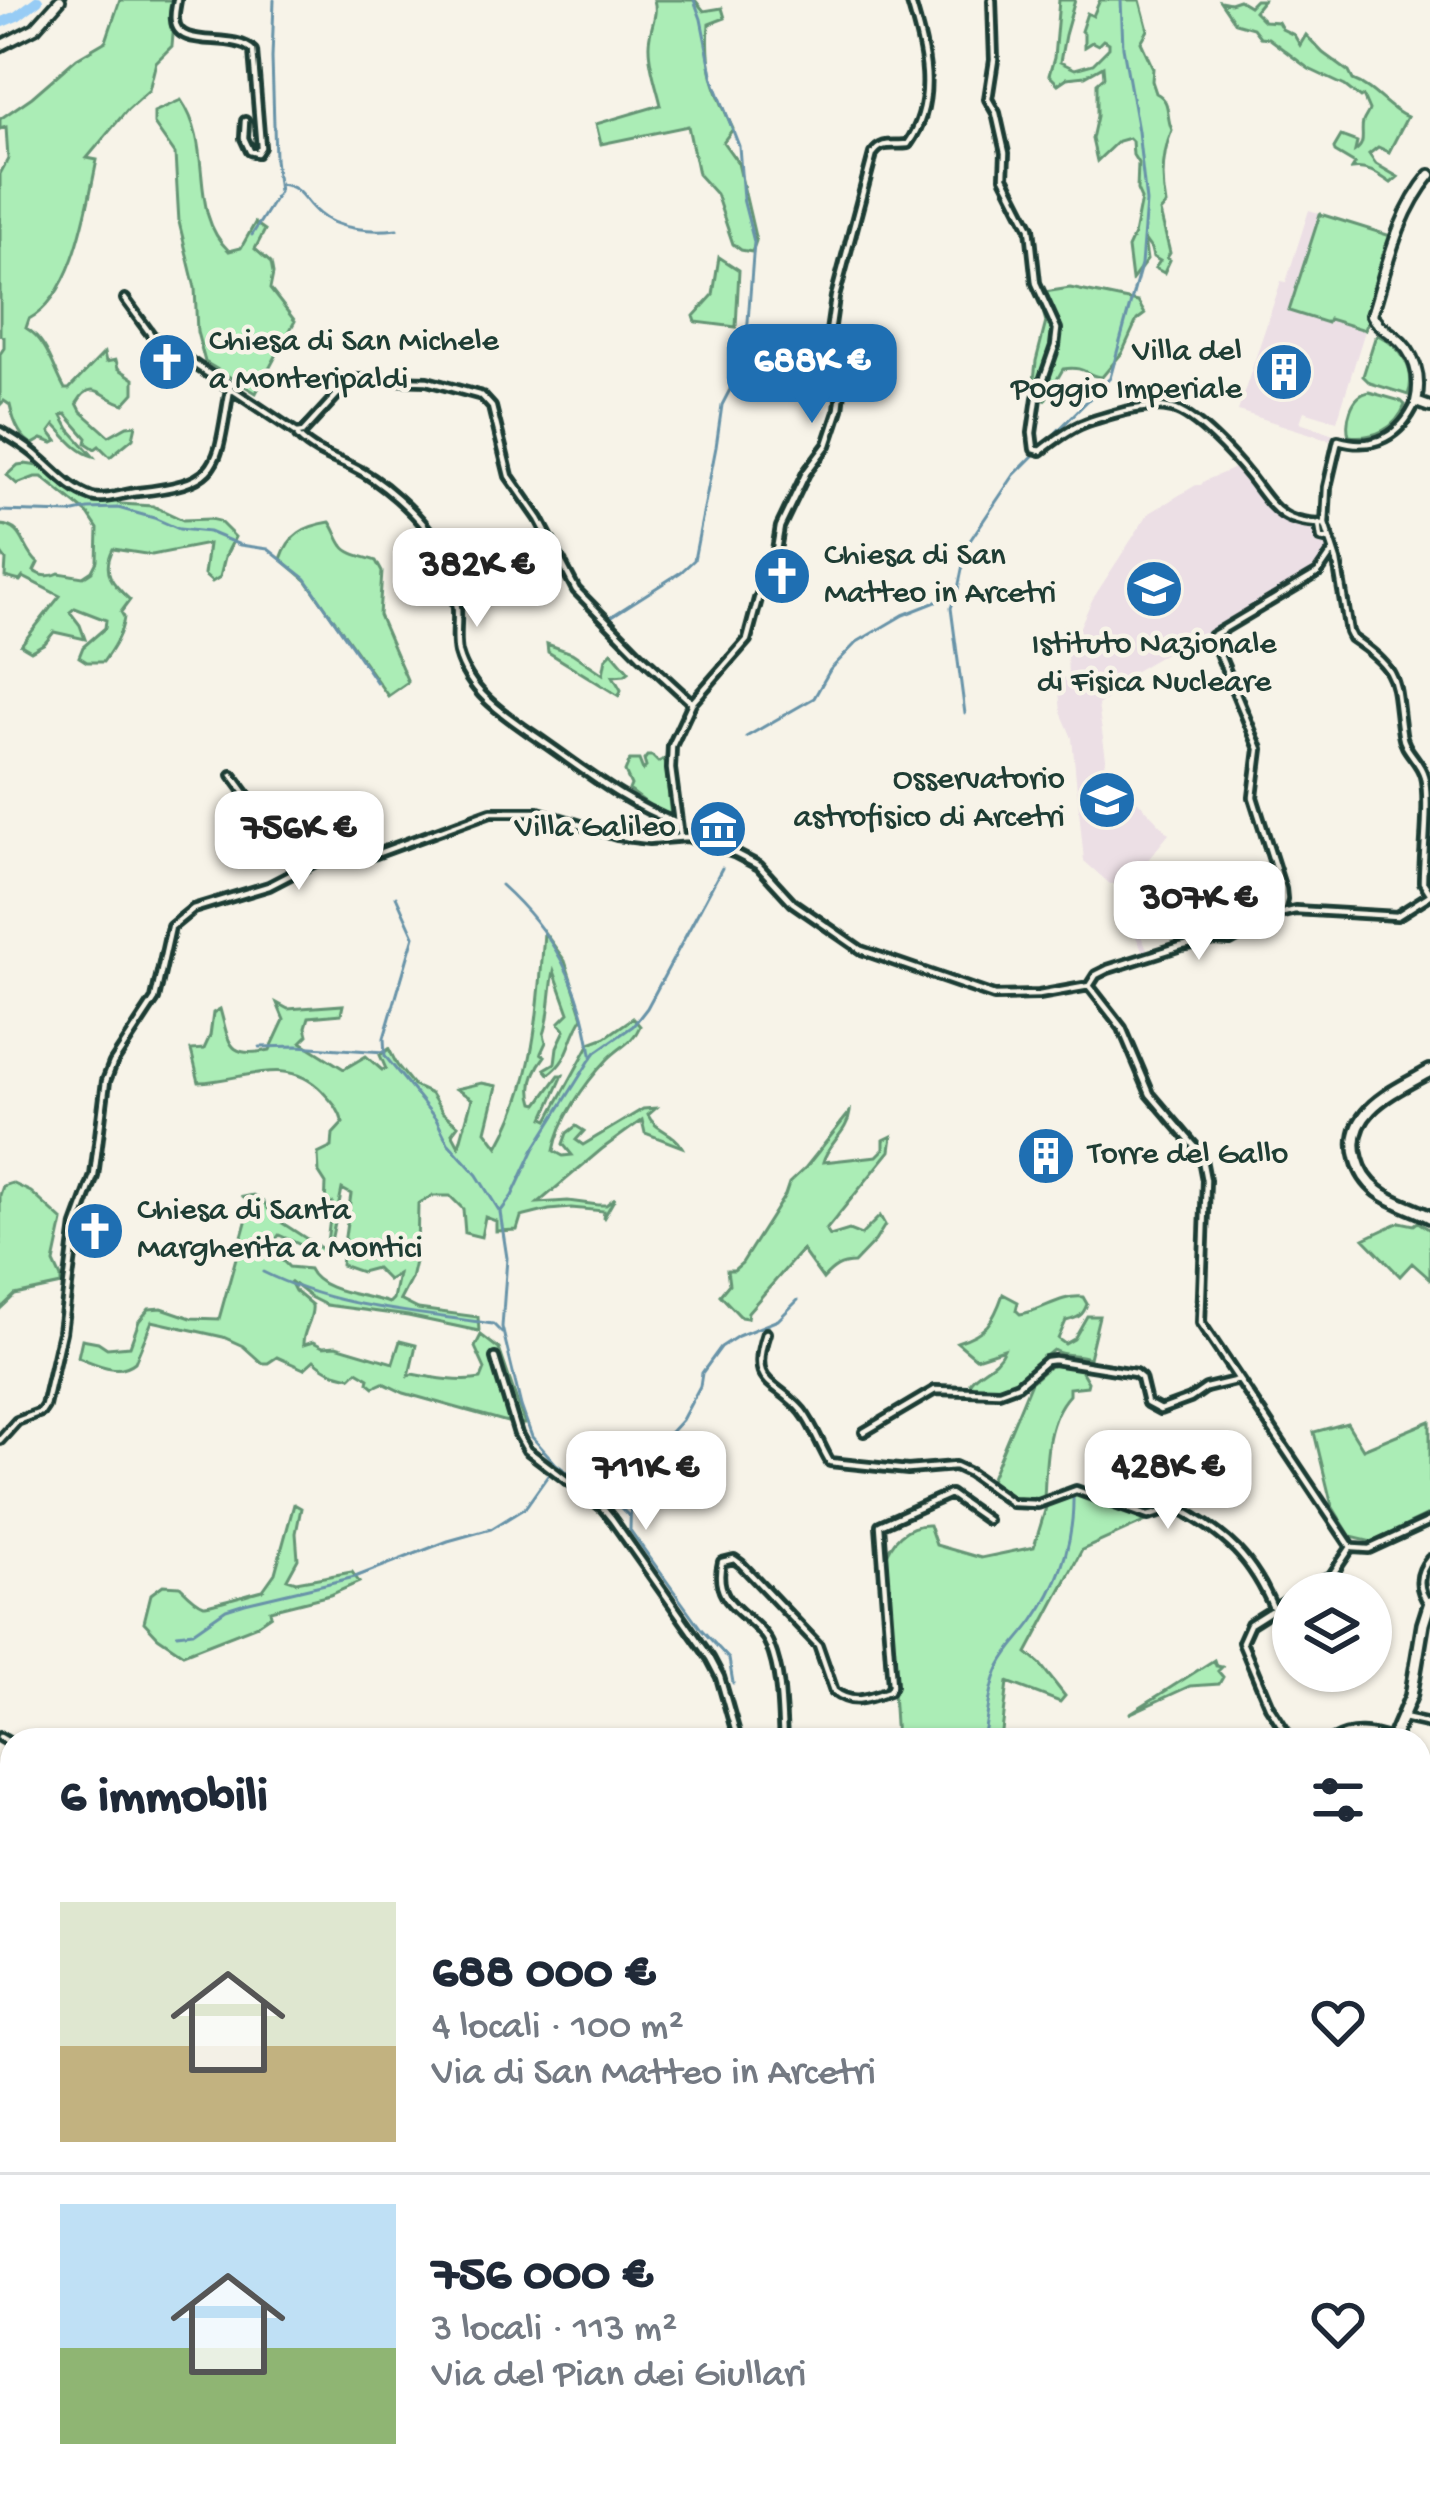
<!DOCTYPE html>
<html lang="it">
<head>
<meta charset="utf-8">
<style>
	:root { --surface:#fff; --page:#f2f2f3; --text:#1f2937; --muted:#747a83; --line:#e0e1e3; --accent:#1f6fb2 }
	body { margin:0; font-family:"Gochi Hand",sans-serif; background:var(--page); color:var(--text); height:100vh; display:flex; flex-direction:column; font-size:45px; white-space:nowrap }
	* { box-sizing:border-box; margin:0 }
	p { font-size:39px; color:var(--muted) }
	.icon { flex:none; width:66px; height:66px; fill:none; stroke:currentColor; stroke-width:2; stroke-linecap:round; stroke-linejoin:round }
	.map { position:relative; flex:1; overflow:hidden }
	.sheet { position:absolute; left:0px; top:1728px; width:1431px; height:771px; display:flex; flex-direction:column; background:var(--surface); border-radius:36px 36px 0 0; box-shadow:0 3px 9px #0004 }
	.sheet>* { flex:none }
	.controls { position:absolute; left:1272px; top:1572px; display:grid; gap:24px }
	.controls a { display:grid; place-items:center; width:120px; height:120px; border-radius:50%; background:var(--surface); box-shadow:0 3px 9px #0004; font-size:60px }
	.price { position:absolute; translate:-50% -102px; padding:0 27px; border-radius:24px; background:#fff; color:#222; font-size:39px; line-height:78px; filter:drop-shadow(0 3px 6px #0008) }
	.price::after { content:''; position:absolute; left:50%; top:72px; width:36px; height:27px; margin-left:-18px; background:inherit; clip-path:polygon(0 0,100% 0,50% 100%) }
	.price.on { background:var(--accent); color:#fff }
	ul { padding:0; list-style:none }
	li { display:flex; align-items:center; gap:36px; height:300px; padding:0 60px }
	li+li { border-top:3px solid var(--line) }
	li span { display:grid; place-items:center; flex:none; width:336px; height:240px; border-radius:0px; color:#555 }
	li>.icon { margin-inline-start:auto }
	span .icon { width:144px; height:144px; fill:#fffc; stroke-width:1 }
	li b { font-size:51px }
	h2 { display:flex; justify-content:space-between; align-items:center; height:144px; padding:0 60px; font-size:51px }
	.map>svg:first-child { display:block }
</style>
</head>
<body>
<div class="map">
<svg width="1430" height="2497" viewBox="0 0 1430 2497">
	<rect width="100%" height="100%" fill="#f7f3e8"/>
	<filter id="ink" filterUnits="userSpaceOnUse"><feTurbulence type="fractalNoise" baseFrequency=".00833" numOctaves="2"/><feDisplacementMap in="SourceGraphic" scale="24" xChannelSelector="R" yChannelSelector="G"/><feConvolveMatrix kernelMatrix="1 2 1 2 8 2 1 2 1" color-interpolation-filters="sRGB"/></filter>
	<g filter="url(#ink)">
		<path fill="#ecdfe5" d="M1309 210 1394 237 1337 421 1304 411 1300 422 1333 434 1330 440 1238 411 1281 281 1286 282Z
			M1237 467 1266 505 1305 524 1323 544 1327 545 1329 552 1325 560 1306 577 1216 630 1210 629 1206 634 1204 632 1197 635 1123 678 1119 677 1106 687 1110 693 1107 699 1098 705 1106 758 1105 766 1169 834 1125 888 1135 925 1150 954 1145 956 1131 926 1120 883 1110 884 1084 861 1072 738 1061 712 1059 692 1061 679 1068 676 1067 655 1092 600 1148 514 1196 485H1201L1204 481Z"/>
		<path fill="#abedb6" stroke="#659575" stroke-width="3" d="M120 0H176L172 46 156 62 149 90 127 110 87 158 97 160C87 207 74 296 29 319L26 328C48 341 53 368 65 389H69L104 353 106 362 116 360 118 368 134 379V393L124 404C104 400 93 375 77 403L81 411 109 436 127 426 136 425 133 438 110 457 99 446 95 449 86 443 87 438 66 414 62 416 69 429 93 456C77 452 66 436 55 425L50 432 57 441 53 443 42 439 33 444C19 438 13 419 10 405L4 401 0 405V354L4 348V337L0 335V174L8 159 6 127 0 129V119L32 97 77 58 106 41Z
			M654 0H695L704 11 722 8 725 18 709 24C706 70 714 88 733 129L723 142 738 163 756 241 752 252 741 250 733 244 716 194 698 174 688 126 601 144 596 124 661 105C657 87 649 66 649 47 648 30 659 16 654 0Z
			M1059 0H1075L1065 35 1060 62 1075 69 1093 64 1109 48V43L1103 40 1098 45 1092 42 1084 47V34L1081 31 1087 13 1093 16 1100 0H1140L1148 30 1141 42 1153 68 1152 81 1156 93C1172 101 1165 115 1172 130 1162 154 1161 179 1166 205L1160 212 1170 253 1167 258 1170 260 1164 273 1155 268 1160 261 1153 257 1151 249 1144 239 1147 260 1132 280 1128 248 1134 235 1141 199 1137 190 1138 163 1133 155 1132 141 1129 138 1118 141 1097 161 1092 139 1097 116V83L1104 77 1103 66 1085 76 1067 78 1058 84 1049 75 1054 58Z
			M1239 0 1249 6 1255 0H1263L1254 11 1264 21 1278 22 1282 29 1294 35 1300 45 1306 35 1323 53 1349 72 1353 80C1375 88 1387 109 1407 117L1389 152 1378 147 1369 154 1376 164 1398 177 1391 183C1379 175 1368 166 1352 169L1355 164 1335 152 1334 148 1341 136 1357 142 1355 151C1367 143 1360 134 1363 122 1365 117 1368 114 1369 110L1363 96 1360 98 1345 86 1309 69 1268 38 1260 37 1253 28 1235 23 1220 1 1230 3Z
			M181 100C215 149 187 211 229 251L241 248 255 223 265 230 255 249 271 263 273 274 270 289 295 321 256 393 205 362 197 332 195 288 179 222 175 154 154 124V112Z
			M1320 214 1394 237 1365 330 1329 319 1327 323 1289 311Z
			M719 257 739 270 736 327 696 322 694 316 713 295Z
			M1070 288 1138 302 1145 314 1137 320 1122 353 1102 377C1087 377 1086 365 1063 369L1045 400 1041 397 1044 374 1032 400 1036 361 1046 322 1038 293Z
			M1378 335C1401 347 1417 370 1408 395L1370 383 1363 376 1375 338Z
			M1369 392 1401 401 1405 405C1396 429 1374 439 1349 436 1345 421 1351 395 1369 392Z
			M25 464 52 468 61 476 94 494 121 504 153 506 183 520 210 519 219 521 235 537 225 557 220 577 212 582 204 575 208 544 152 555 113 549C101 573 113 584 130 600L121 612 124 617C122 634 113 648 103 662H87L79 657 83 647 105 628 106 620 75 608 70 612 80 625 85 639 54 632 45 643 31 651 21 645 60 596 23 577 20 581 5 577 6 560 0 552V525C25 526 22 549 38 563L34 571C41 577 52 577 59 573L83 577 92 571 97 561 98 529 88 514 42 477H35L17 484 7 475 18 465Z
			M330 522C336 530 337 538 343 546 349 555 366 557 376 561L382 572 379 615 408 682 388 696 306 580 281 559C289 534 305 526 330 522Z
			M547 644 572 653 603 674 606 658 612 652 629 672 625 675 613 676 621 690 619 696 548 652Z
			M647 756H652L658 762 665 759 671 817 653 808 629 790 631 785 625 772 630 760H639L643 770 646 767 644 760Z
			M544 932 565 961 583 1017C568 1039 571 1059 549 1074L545 1069 555 1063 557 1047 565 1030 559 1023 569 1013 554 971C550 989 550 1020 544 1034L546 1042 541 1053 545 1056C534 1070 528 1086 534 1103L538 1104 559 1075H563L544 1118 548 1120 590 1043 606 1037 633 1018 640 1026C633 1043 619 1047 607 1060 584 1084 559 1121 554 1151L563 1156 572 1155 563 1144 567 1133 576 1126 584 1131 576 1140 583 1145 643 1109 656 1108 648 1115C655 1131 673 1131 682 1147L645 1133 642 1120 602 1149 538 1203 568 1201 598 1205H606L615 1198 603 1219 604 1211 571 1208 549 1210 521 1217 517 1230 496 1231V1221L485 1217 481 1237 465 1233 463 1209 450 1196H432L418 1204 417 1253 411 1279 400 1300 418 1309 478 1317 479 1331 408 1316 326 1305 310 1297 290 1281 295 1291 312 1305C314 1319 302 1331 303 1345L313 1342 323 1347 336 1346 393 1363 400 1341 416 1345 409 1376 413 1374C434 1378 461 1383 481 1379L485 1369 475 1347 481 1335 499 1349 525 1424 511 1423 404 1393 383 1383 374 1387 368 1382 369 1378 357 1371 351 1377C335 1374 326 1371 314 1360L304 1369 277 1357 268 1363H262L243 1346 223 1337 152 1321 135 1362C118 1376 97 1364 78 1357L82 1339 98 1342 107 1348 130 1346 139 1321 149 1309 162 1308 191 1318 219 1319 251 1204 243 1197 253 1195 264 1202 273 1217 327 1252 325 1256 279 1235 276 1239 293 1255 278 1256 289 1267 309 1269C320 1293 366 1294 389 1303L393 1299 398 1274 388 1280 376 1268 361 1272 341 1265 351 1194 342 1189 330 1246 327 1242 332 1203 325 1207 326 1184 319 1173 318 1154 332 1147 333 1134 343 1123C339 1108 332 1102 322 1091 286 1054 243 1081 199 1082L191 1050 204 1049 210 1036 213 1013 220 1009C230 1044 227 1059 270 1050L284 1020 277 1003 288 1009 343 1005 341 1014 309 1017 306 1027 308 1035 301 1042 344 1069 366 1056 382 1070 386 1069 380 1055 389 1049 397 1065 414 1086 431 1094 443 1113 458 1125 452 1133 459 1146 472 1099 456 1089 482 1083 497 1086 486 1131 498 1147C535 1082 539 1005 544 932Z
			M850 1112C848 1132 828 1143 823 1162L877 1156 884 1149V1140L892 1136 890 1151 826 1230 830 1236 849 1230 861 1235 880 1216 885 1225 875 1241 854 1263C840 1263 833 1268 823 1279L802 1250 748 1312 747 1318 741 1317 720 1295 729 1284 727 1270H734L742 1263 785 1195 789 1183 806 1167Z
			M12 1183 31 1192 63 1221 54 1263 61 1278V1285L15 1295 0 1309V1195L3 1186Z
			M1400 1222 1414 1225 1418 1222 1430 1230V1279L1412 1263 1400 1276 1364 1239Z
			M1003 1294 1018 1302 1016 1310 1020 1314C1043 1311 1059 1295 1083 1297L1087 1304C1083 1316 1078 1318 1066 1321L1058 1339 1065 1344 1074 1339 1087 1316H1099L1089 1358C1077 1353 1064 1357 1053 1350 1027 1371 1010 1396 972 1387L970 1382C981 1368 996 1367 1004 1349L976 1358 957 1342C986 1333 993 1323 1003 1294Z
			M1052 1364 1079 1367 1088 1382 1087 1386 1069 1388V1395C1045 1421 1046 1465 1044 1499 1023 1507 1006 1496 988 1485L1031 1382Z
			M1430 1421V1514L1372 1542 1351 1537 1332 1506 1314 1432 1347 1423 1363 1449Z
			M1077 1493 1148 1520 1082 1550 1027 1653 1040 1664 1065 1696 1060 1702 1008 1682 1001 1740H896L885 1561C890 1541 907 1524 929 1525L936 1545 981 1558 1034 1547 1047 1504Z
			M294 1504 301 1508 296 1533 298 1559 287 1579 296 1582 352 1572 359 1582 330 1595 270 1610 271 1615 255 1626 183 1654 158 1637 144 1622 151 1594 163 1585 180 1586C186 1592 195 1602 204 1605 208 1606 254 1592 263 1590L275 1573Z
			M1214 1660 1216 1666 1222 1667 1218 1671 1223 1677 1219 1684 1190 1686 1129 1714Z
			M1419 2277H1430V2478L1419 2481V2465L1425 2448 1419 2436Z
			M390 2487H543L550 2497H512L508 2487 499 2489 497 2497H401Z"/>
		<g fill="none" stroke-linecap="round" stroke-linejoin="round">
			<path stroke="#6793a8" stroke-width="3" d="M279 184C302 186 302 200 318 213 337 230 374 232 397 229
				M252 235 279 192 275 159 272 58 274 0
				M0 511 70 513 88 509 118 508 154 518 179 529 209 532 240 545 268 549 306 579 377 683
				M609 618 681 572 694 560 716 447 722 405 737 376 746 348 754 242 743 199 739 146 713 79 701 19 694 0
				M965 714 951 608 958 589 967 545 1014 475 1110 378 1141 265 1146 202 1138 131 1123 47 1121 0
				M746 737 814 698 830 670 857 642 903 615 941 600 958 586
				M501 885C553 932 581 984 591 1054
				M396 896 414 936 384 1038 385 1056 436 1119 448 1143 477 1175 500 1212 507 1258 502 1327 521 1406 532 1437 556 1464 598 1495 619 1506 630 1517
				M260 1047 297 1046 384 1052
				M501 1211 512 1196 534 1149 590 1060 596 1052 633 1026 647 1008 722 868
				M263 1272C335 1308 415 1312 493 1324L502 1333
				M177 1634 193 1632 226 1609 245 1603 355 1577 448 1541 491 1529 525 1508 556 1464
				M733 1683 729 1659 701 1629 630 1530 631 1487 648 1457 682 1420 700 1386 702 1373 721 1347 738 1336 778 1320 798 1300
				M983 1740C988 1716 989 1688 1000 1666 1009 1648 1023 1636 1034 1620 1061 1581 1074 1541 1073 1495"/>
			<path stroke="#97ccf5" stroke-width="10" d="M0 23 17 16 38 0"/>
			<defs>
				<path id="street" d="M177 0C176 7 174 14 175 20 177 51 234 31 253 51L261 147 257 153 250 151 244 138 245 121
					M992 0 994 60 988 99 996 113 1005 153 1004 177 1030 228 1036 283 1057 329 1055 346 1037 398 1032 433 1034 449 1041 451C1075 424 1083 422 1125 411 1140 408 1156 405 1172 409 1196 415 1234 457 1250 477 1274 508 1280 524 1325 524
					M125 299 152 336 297 433 303 432 346 385 356 379 427 381 482 396 492 407 509 476 539 519 576 590 640 655 692 703
					M1416 402C1401 436 1374 451 1338 440L1327 487 1325 524 1337 561 1349 632 1352 638C1403 672 1394 681 1402 734 1404 751 1420 760 1424 776 1430 798 1423 856 1423 882L1430 893
					M0 431C13 439 28 447 39 458 56 472 69 489 92 497 106 501 123 493 138 492 224 483 216 466 230 389
					M298 436C313 452 333 458 353 467 379 479 419 514 434 539 447 559 454 584 457 608 458 623 455 639 458 653 470 696 511 719 545 743 591 775 625 803 677 823
					M1319 524 1321 538 1329 540
					M232 775 299 867
					M680 837 671 769 672 746 692 703 747 640 758 599 774 562 780 527 806 473 827 445 839 409 842 383 830 332 835 297 873 154C883 140 893 146 908 144 939 100 925 48 910 0
					M1279 914 1283 899 1282 889 1253 797 1259 749 1212 636 1318 573 1333 551
					M1089 986 1096 975 1108 969 1181 946 1215 940 1230 941 1279 914 1295 910 1397 916 1430 895
					M1090 987 1122 1028 1150 1094 1201 1154 1206 1180 1201 1323 1351 1547
					M766 1333C748 1387 775 1379 802 1411 814 1426 820 1446 830 1462L908 1470 955 1466 970 1473 1012 1503 1038 1504 1076 1490 1148 1516 1178 1508C1226 1534 1253 1559 1274 1610
					M495 1358 518 1434 527 1450 603 1508 612 1519 710 1658 720 1677 738 1740
					M864 1432 935 1390 999 1392 1018 1385 1046 1361 1054 1360 1135 1373 1141 1378 1147 1403 1160 1410 1190 1399 1206 1388 1239 1380
					M0 1440 17 1421 41 1412 45 1406 62 1332 76 1225 94 1176 106 1081 113 1063 155 999 171 927 193 909 269 886 325 857 355 858 376 854 491 812H538L617 836 649 840 687 837 736 854 759 866 793 903 861 950 994 996 1039 995 1089 986
					M1353 1548 1369 1549 1430 1521
					M1298 1593 1332 1575 1351 1547
					M1429 1604C1417 1589 1418 1573 1430 1559
					M1403 1718 1430 1724
					M0 1737 12 1744
					M783 1740C781 1709 782 1676 770 1646 758 1614 710 1609 722 1562L734 1559 741 1564 818 1645 834 1691C853 1706 869 1698 889 1691L892 1685 880 1525 950 1494 987 1520
					M1291 1740 1269 1706 1242 1642 1250 1624 1293 1597
					M1333 1740C1352 1729 1371 1732 1391 1739
					M0 1859 12 1835
					M1419 1924 1426 1966 1425 2046 1430 2065
					M1419 2099 1430 2102
					M1419 2126 1430 2127
					M0 2303 12 2310
					M89 2487V2497
					M678 2487 696 2497
					M201 2497H202"/>
				<path id="secondary" d="M0 46 35 28 60 0
					M1430 175C1397 214 1387 267 1372 315 1378 326 1384 328 1394 336 1415 352 1422 377 1416 402L1430 407"/>
				<path id="primary" d="M1430 1071C1397 1090 1343 1111 1357 1159 1360 1171 1368 1183 1378 1191 1393 1203 1413 1208 1430 1217
					M1392 1740 1411 1696 1423 1624 1430 1602
					M1419 1854 1430 1871
					M1419 2248 1430 2244
					M1105 2487 1113 2497"/>
			</defs>
			<use href="#street" stroke="#1f3d34" stroke-width="14"/>
			<use href="#secondary" stroke="#1f3d34" stroke-width="16"/>
			<use href="#primary" stroke="#1f3d34" stroke-width="18"/>
			<use href="#street" stroke="#f7f3e8" stroke-width="4.5"/>
			<use href="#secondary" stroke="#f7f3e8" stroke-width="8"/>
			<use href="#primary" stroke="#f7f3e8" stroke-width="9"/>
		</g>
	</g>
	<defs>
		<symbol id="church-disc" viewBox="-11 -11 22 22"><circle r="9.5" fill="#1f6fb2" stroke="#f7f3e8"/><path d="M-1.2-6h2.4v3.5h3.3v2.4h-3.3V6h-2.4V-.1h-3.3v-2.4h3.3Z" fill="#fff"/></symbol>
		<symbol id="building-disc" viewBox="-11 -11 22 22"><circle r="9.5" fill="#1f6fb2" stroke="#f7f3e8"/><path d="M-4-6H4V6H1V3H-1V6H-4ZM-2.5-4.3h1.7v1.8h-1.7ZM.8-4.3h1.7v1.8H.8ZM-2.5-1h1.7V.8h-1.7ZM.8-1h1.7V.8H.8Z" fill="#fff"/></symbol>
		<symbol id="university-disc" viewBox="-11 -11 22 22"><circle r="9.5" fill="#1f6fb2" stroke="#f7f3e8"/><path d="M0-5L7-2L0 1L-7-2ZM-4 1L0 2.5L4 1V4Q0 6-4 4Z" fill="#fff"/></symbol>
		<symbol id="museum-disc" viewBox="-11 -11 22 22"><circle r="9.5" fill="#1f6fb2" stroke="#f7f3e8"/><path d="M0-6L6-3V-2H-6V-3ZM-5-1h2V3h-2ZM-1-1h2V3h-2ZM3-1h2V3H3ZM-6 4H6V6H-6Z" fill="#fff"/></symbol>
	</defs>
	<g fill-rule="evenodd">
		<use href="#church-disc" x="134" y="329" width="66" height="66"/>
		<use href="#building-disc" x="1251" y="339" width="66" height="66"/>
		<use href="#church-disc" x="749" y="543" width="66" height="66"/>
		<use href="#university-disc" x="1121" y="556" width="66" height="66"/>
		<use href="#university-disc" x="1074" y="767" width="66" height="66"/>
		<use href="#museum-disc" x="685" y="796" width="66" height="66"/>
		<use href="#building-disc" x="1013" y="1123" width="66" height="66"/>
		<use href="#church-disc" x="62" y="1198" width="66" height="66"/>
	</g>
	<g text-anchor="middle" dominant-baseline="central" stroke-width="9" stroke-linejoin="round" paint-order="stroke">
		<g font-size="33" fill="#1f3d34" stroke="#f7f3e8" text-anchor="start">
			<text x="209" y="343">Chiesa di San Michele<tspan x="209" dy="38">a Monteripaldi</tspan></text>
			<text x="1242" y="353" text-anchor="end">Villa del<tspan x="1242" dy="38">Poggio Imperiale</tspan></text>
			<text x="824" y="557">Chiesa di San<tspan x="824" dy="38">Matteo in Arcetri</tspan></text>
			<text x="1154" y="646" text-anchor="middle">Istituto Nazionale<tspan x="1154" dy="38">di Fisica Nucleare</tspan></text>
			<text x="1065" y="781" text-anchor="end">Osservatorio<tspan x="1065" dy="38">astrofisico di Arcetri</tspan></text>
			<text x="676" y="829" text-anchor="end">Villa Galileo</text>
			<text x="1088" y="1156">Torre del Gallo</text>
			<text x="137" y="1212">Chiesa di Santa<tspan x="137" dy="38">Margherita a Montici</tspan></text>
		</g>
	</g>
</svg>
<div class="controls">
<a><svg class="icon" aria-label="layers" viewBox="0 0 24 24"><path d="M12 4l9 5-9 5-9-5zM3 14l9 5 9-5"/></svg></a>
</div>
<b class="price on" style="left:812px;top:426px">688K €</b>
<b class="price" style="left:477px;top:630px">382K €</b>
<b class="price" style="left:299px;top:893px">756K €</b>
<b class="price" style="left:1199px;top:963px">307K €</b>
<b class="price" style="left:1168px;top:1532px">428K €</b>
<b class="price" style="left:646px;top:1533px">711K €</b>
<section class="sheet">
<h2>6 immobili<svg class="icon" aria-label="filters" viewBox="0 0 24 24"><path d="M4 7h16M4 17h16"/><circle cx="9" cy="7" r="2"/><circle cx="15" cy="17" r="2"/></svg></h2>
<ul>
<li><span style="background:linear-gradient(#dfe7d0 60%,#c2b280 0)"><svg class="icon" aria-label="home" viewBox="0 0 24 24"><path d="M3 11l9-7 9 7M6 9v11h12V9"/></svg></span><div><b>688 000 €</b><p>4 locali · 100 m²</p><p>Via di San Matteo in Arcetri</p></div><svg class="icon" aria-label="heart" viewBox="0 0 24 24"><path d="M12 20l-8-8c-3-5 5-10 8-4 3-6 11-1 8 4z"/></svg></li>
<li><span style="background:linear-gradient(#bfe0f5 60%,#8fb573 0)"><svg class="icon" aria-label="home" viewBox="0 0 24 24"><path d="M3 11l9-7 9 7M6 9v11h12V9"/></svg></span><div><b>756 000 €</b><p>3 locali · 113 m²</p><p>Via del Pian dei Giullari</p></div><svg class="icon" aria-label="heart" viewBox="0 0 24 24"><path d="M12 20l-8-8c-3-5 5-10 8-4 3-6 11-1 8 4z"/></svg></li>
</ul>
</section>
</div>
</body>
</html>
